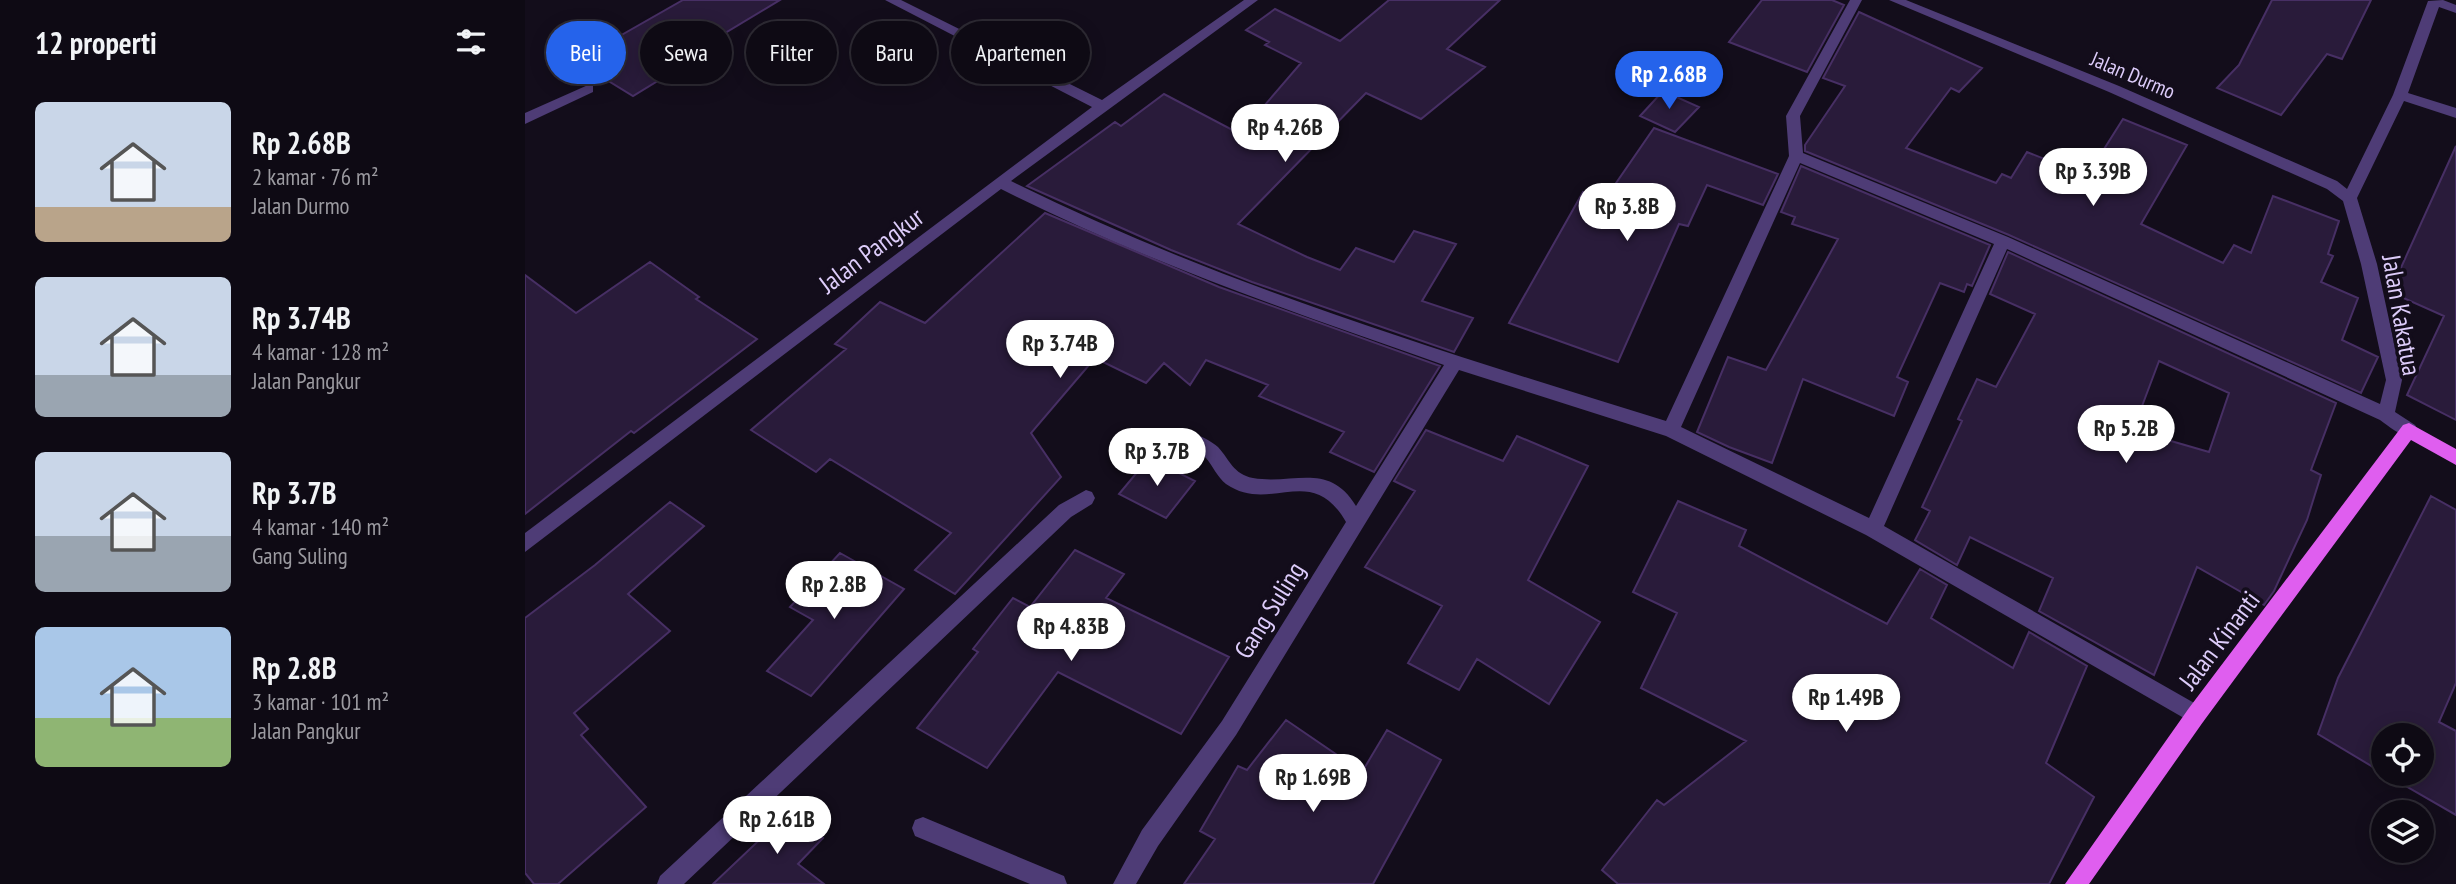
<!DOCTYPE html>
<html lang="id">
<head>
<meta charset="utf-8">
<style>
	:root { --surface:#0e0a14; --page:#1c1822; --text:#f1f3f6; --muted:#9b9aa0; --line:#2e2b34; --accent:#2563eb }
	body { margin:0; font-family:"PT Sans Narrow",sans-serif; background:var(--page); color:var(--text); height:100vh; display:flex; flex-direction:column; font-size:26px; white-space:nowrap }
	* { box-sizing:border-box; margin:0 }
	p { font-size:23px; color:var(--muted) }
	.icon { flex:none; width:38px; height:38px; fill:none; stroke:currentColor; stroke-width:2; stroke-linecap:round; stroke-linejoin:round }
	.map { position:relative; flex:1; overflow:hidden }
	.side { display:flex; flex-direction:column; background:var(--surface); width:525px }
	.side>* { flex:none }
	.guide { position:absolute; left:21px; top:21px; width:665px; height:63px; display:flex; gap:14px }
	.controls { position:absolute; left:1846px; top:723px; display:grid; gap:14px }
	.controls a { display:grid; place-items:center; width:63px; height:63px; border-radius:50%; background:var(--surface); box-shadow:0 4px 18px #0003,0 0 0 2px var(--line); font-size:35px }
	.price { position:absolute; translate:-50% -60px; padding:0 16px; border-radius:24px; background:#fff; color:#222; font-size:23px; line-height:46px; filter:drop-shadow(0 2px 4px #0008) }
	.price::after { content:''; position:absolute; left:50%; top:42px; width:21px; height:16px; margin-left:-10px; background:inherit; clip-path:polygon(0 0,100% 0,50% 100%) }
	.price.current { background:var(--accent); color:#fff }
	ul { padding:0; list-style:none }
	li { display:flex; align-items:center; gap:21px; height:175px; padding:0 35px }
	li span { display:grid; place-items:center; flex:none; width:196px; height:140px; border-radius:10px; color:#555 }
	li>.icon { margin-inline-start:auto }
	span .icon { width:84px; height:84px; fill:#fffc; stroke-width:1 }
	li b { font-size:30px }
	h2 { display:flex; justify-content:space-between; align-items:center; height:84px; padding:0 35px; font-size:30px }
	.pill { padding:0 24px; border-radius:32px; background:var(--surface); box-shadow:0 4px 18px #0003,0 0 0 2px var(--line); font-size:24px; line-height:63px }
	.pill.current { background:var(--accent); color:#fff }
	main { display:flex; flex:1; min-height:0 }
	.map>svg:first-child { display:block }
</style>
</head>
<body>
<main>
<section class="side">
<h2>12 properti<svg class="icon" aria-label="filters" viewBox="0 0 24 24"><path d="M4 7h16M4 17h16"/><circle cx="9" cy="7" r="2"/><circle cx="15" cy="17" r="2"/></svg></h2>
<ul>
<li><span style="background:linear-gradient(#c9d6e8 75%,#b9a48a 0)"><svg class="icon" aria-label="home" viewBox="0 0 24 24"><path d="M3 11l9-7 9 7M6 9v11h12V9"/></svg></span><div><b>Rp 2.68B</b><p>2 kamar · 76 m²</p><p>Jalan Durmo</p></div></li>
<li><span style="background:linear-gradient(#c9d6e8 70%,#9aa5b1 0)"><svg class="icon" aria-label="home" viewBox="0 0 24 24"><path d="M3 11l9-7 9 7M6 9v11h12V9"/></svg></span><div><b>Rp 3.74B</b><p>4 kamar · 128 m²</p><p>Jalan Pangkur</p></div></li>
<li><span style="background:linear-gradient(#c9d6e8 60%,#9aa5b1 0)"><svg class="icon" aria-label="home" viewBox="0 0 24 24"><path d="M3 11l9-7 9 7M6 9v11h12V9"/></svg></span><div><b>Rp 3.7B</b><p>4 kamar · 140 m²</p><p>Gang Suling</p></div></li>
<li><span style="background:linear-gradient(#a9c7e8 65%,#8fb573 0)"><svg class="icon" aria-label="home" viewBox="0 0 24 24"><path d="M3 11l9-7 9 7M6 9v11h12V9"/></svg></span><div><b>Rp 2.8B</b><p>3 kamar · 101 m²</p><p>Jalan Pangkur</p></div></li>
</ul>
</section>
<div class="map">
<svg width="1931" height="884" viewBox="0 0 1931 884">
	<rect width="100%" height="100%" fill="#130d1b"/>
	<path fill="#291b3a" stroke="#472f64" stroke-width="2" fill-rule="evenodd" d="M158 0H255L182 44 188 47 108 96 51 61Z
		M864 0H975L922 49 960 67 896 119 841 93 713 224 782 257 815 270 831 248 869 262 889 231 931 244 897 301 948 318 929 352 727 282 646 250 502 186 590 122 596 126 639 94 715 134 776 63 740 45 744 42 721 30 750 9 815 41Z
		M1237 0H1307L1319 5 1282 72 1204 42Z
		M1747 0H1846L1817 59 1802 54 1756 115 1692 88 1714 65Z
		M1334 12 1457 68 1434 92 1426 88 1381 148 1471 183 1477 174 1486 178 1502 152 1562 176 1598 119 1662 145 1616 224 1698 263 1709 245 1726 253 1748 196 1814 221 1803 254 1808 256 1796 282 1833 298 1817 340 1853 357 1836 393 1484 235 1280 151V145L1320 86 1298 78Z
		M1138 91 1174 107 1150 132 1115 116Z
		M1129 128 1253 174 1238 205 1182 185 1163 226 1154 224 1093 362 984 323 1058 192 1080 199Z
		M1931 146V420L1882 395 1919 316 1865 292Z
		M1276 166 1465 245 1447 286 1442 284 1439 292 1415 283 1372 377 1383 382 1369 416 1278 379 1247 463 1204 447 1172 432 1203 357 1241 370 1313 239 1267 224 1270 217 1256 212Z
		M520 213 694 287 915 366 849 472 805 452 819 432 734 396 743 385 681 360 665 385 639 363 621 383 570 358 506 433 536 477 430 594 390 570 426 533 305 459 291 472 226 430 321 349 310 344 355 302 400 323Z
		M1483 252 1811 403 1786 470 1796 475 1782 520 1749 591 1739 605 1672 567 1629 675 1514 611 1528 578 1445 537 1432 565 1390 540 1405 511 1397 507 1437 421 1433 419 1452 379 1471 387 1510 314 1465 294ZM1634 361 1704 393 1684 452 1608 430Z
		M125 262 174 297 171 299 232 339 109 433 106 431 0 514V275L51 313Z
		M901 430 978 461 992 436 1063 466 1003 580 1075 622 1024 704 952 659 934 690 883 663 917 606 840 567 890 491 869 481Z
		M624 458 670 481 641 518 594 494Z
		M1906 496 1931 510V683L1914 722 1931 731V815L1860 774H1897V735H1858V773L1793 734 1813 678Z
		M1153 501 1221 530 1214 546 1362 624 1395 569 1422 585 1406 618 1488 668 1504 632 1562 666 1521 763 1569 797 1524 884H1093L1077 870 1132 800 1139 805 1221 741 1116 688 1152 613 1108 592Z
		M145 502 179 526 103 594 145 631 49 713 63 729 56 735 121 807 33 884H9L0 873V618L70 565Z
		M550 550 599 574 581 598 704 657 656 734 533 672 462 768 392 728 453 652 448 649 488 598 505 607Z
		M315 553 379 589 286 696 242 671 288 620 265 607Z
		M761 720 837 772 862 730 916 760 848 884H659L690 839 675 831 713 766 722 770Z
		M268 808 298 838 273 864 299 884H188Z"/>
	<g fill="none" stroke-linecap="round" stroke-linejoin="round">
		<path fill="#4e3c76" fill-rule="evenodd" d="M360 0H376L577 100 719 0H733L486 181C695 285 919 352 1141 421L1264 156 1261 116 1325 0H1337L1275 116 1278 153 1483 237 1855 404 1861 380 1836 264 1818 201 1802 189 1584 92 1364 0H1381L1594 86 1812 181 1822 189 1868 95 1903 1 1918 0 1931 5V13L1914 7 1883 93 1931 108V118L1879 101 1832 198 1852 264 1877 380 1870 412 1890 425 1893 430 1890 435C1878 439 1865 427 1855 420L1482 249 1359 526 1678 708 1681 715 1678 722 1671 725 1341 535 1141 436 934 370 711 735 633 846 611 884H588L617 830 697 721 821 522C786 461 746 515 701 484 692 477 688 466 681 458 673 450 660 449 655 439L658 434 664 432C674 435 685 440 693 447 705 460 708 474 728 478 769 485 804 461 831 506L919 365C767 312 621 262 476 189L0 552V533L567 107ZM1275 163 1469 244 1344 518 1156 427Z
			M63 85 68 86V92L0 124V113Z
			M561 490 567 492 570 498 567 504 546 517 159 884H132L135 876 534 505Z
			M398 817 539 876 542 884H505L390 836 387 828 390 820Z"/>
		<path fill="#df5eef" fill-rule="evenodd" d="M1884 423 1931 449V465L1886 440 1678 722 1564 884H1540L1664 708 1878 425Z"/>
	</g>
	<g text-anchor="middle" dominant-baseline="central" stroke-width="7" stroke-linejoin="round" paint-order="stroke">
		<g font-size="21" fill="#ddccfa" stroke="#130d1b">
			<text transform="translate(1608 75) rotate(23)">Jalan Durmo</text>
		</g>
		<g font-size="26" fill="#ddccfa" stroke="#130d1b">
			<text transform="translate(346 250) rotate(-37)">Jalan Pangkur</text>
			<text transform="translate(1877 315) rotate(80)">Jalan Kakatua</text>
			<text transform="translate(744 610) rotate(-58)">Gang Suling</text>
			<text transform="translate(1694 640) rotate(-53)">Jalan Kinanti</text>
		</g>
	</g>
</svg>
<div class="controls">
<a><svg class="icon" aria-label="locate" viewBox="0 0 24 24"><circle cx="12" cy="12" r="6"/><path d="M12 2v4M12 18v4M2 12h4M18 12h4"/></svg></a>
<a><svg class="icon" aria-label="layers" viewBox="0 0 24 24"><path d="M12 4l9 5-9 5-9-5zM3 14l9 5 9-5"/></svg></a>
</div>
<b class="price current" style="left:1144px;top:111px">Rp 2.68B</b>
<b class="price" style="left:760px;top:164px">Rp 4.26B</b>
<b class="price" style="left:1568px;top:208px">Rp 3.39B</b>
<b class="price" style="left:1102px;top:243px">Rp 3.8B</b>
<b class="price" style="left:535px;top:380px">Rp 3.74B</b>
<b class="price" style="left:1601px;top:465px">Rp 5.2B</b>
<b class="price" style="left:632px;top:488px">Rp 3.7B</b>
<b class="price" style="left:309px;top:621px">Rp 2.8B</b>
<b class="price" style="left:546px;top:663px">Rp 4.83B</b>
<b class="price" style="left:1321px;top:734px">Rp 1.49B</b>
<b class="price" style="left:788px;top:814px">Rp 1.69B</b>
<b class="price" style="left:252px;top:856px">Rp 2.61B</b>
<div class="guide">
<a class="pill current">Beli</a>
<a class="pill">Sewa</a>
<a class="pill">Filter</a>
<a class="pill">Baru</a>
<a class="pill">Apartemen</a>
</div>
</div>
</main>
</body>
</html>
